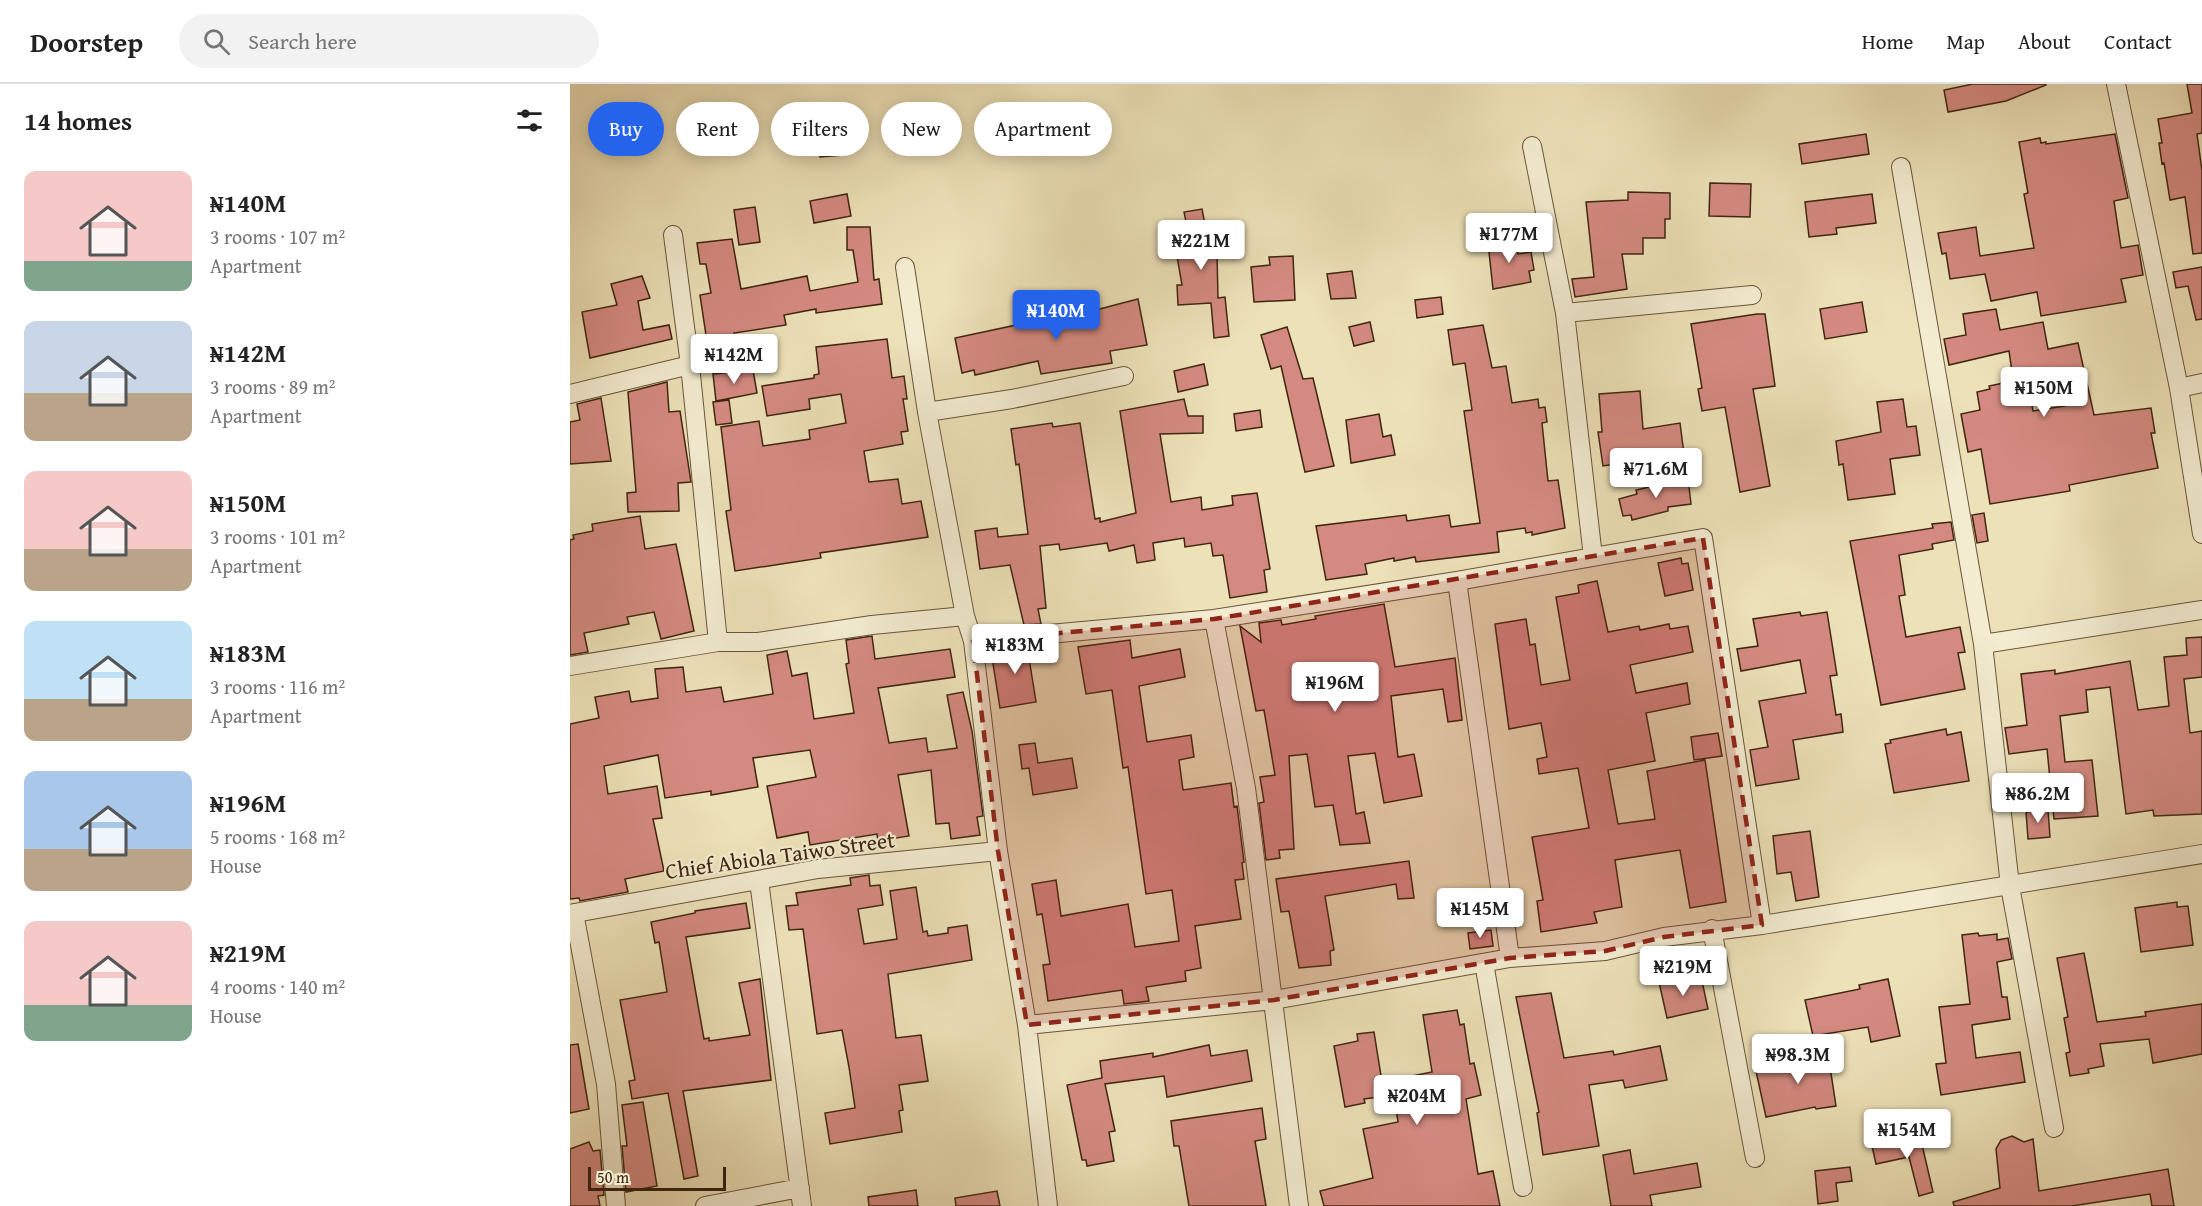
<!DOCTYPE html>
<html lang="en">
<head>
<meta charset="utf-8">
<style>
	:root { --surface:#fff; --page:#f2f2f2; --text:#222; --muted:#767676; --line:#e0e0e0; --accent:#2563eb }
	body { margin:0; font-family:"Gentium Book Plus",serif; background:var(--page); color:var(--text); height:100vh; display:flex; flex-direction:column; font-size:22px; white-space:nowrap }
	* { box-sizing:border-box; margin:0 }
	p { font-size:20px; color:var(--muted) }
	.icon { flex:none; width:33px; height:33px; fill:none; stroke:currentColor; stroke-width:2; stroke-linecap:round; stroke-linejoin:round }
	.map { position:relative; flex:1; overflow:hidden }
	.panel { display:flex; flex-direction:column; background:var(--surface); width:570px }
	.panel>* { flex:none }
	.banner { position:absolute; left:18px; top:18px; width:570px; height:54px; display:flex; gap:12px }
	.scale { position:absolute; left:18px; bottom:15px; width:138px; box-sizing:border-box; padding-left:6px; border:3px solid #3f2611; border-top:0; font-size:16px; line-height:21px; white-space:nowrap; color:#3f2611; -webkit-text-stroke:4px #f3ecd1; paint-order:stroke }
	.price { position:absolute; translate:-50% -51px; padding:0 14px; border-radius:6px; background:#fff; color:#222; font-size:20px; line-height:39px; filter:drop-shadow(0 2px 3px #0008) }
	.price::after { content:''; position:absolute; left:50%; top:36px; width:18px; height:14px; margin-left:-9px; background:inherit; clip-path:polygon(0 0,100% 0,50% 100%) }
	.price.current { background:var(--accent); color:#fff }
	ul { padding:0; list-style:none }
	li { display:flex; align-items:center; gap:18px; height:150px; padding:0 24px }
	li span { display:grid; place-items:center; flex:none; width:168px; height:120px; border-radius:12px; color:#555 }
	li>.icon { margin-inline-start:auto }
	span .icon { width:72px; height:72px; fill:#fffc; stroke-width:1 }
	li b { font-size:26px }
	h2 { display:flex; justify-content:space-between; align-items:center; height:72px; padding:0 24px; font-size:26px }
	.chip { padding:0 21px; border-radius:27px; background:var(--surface); box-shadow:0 3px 15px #0003; font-size:21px; line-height:54px }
	.chip.current { background:var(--accent); color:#fff }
	header { display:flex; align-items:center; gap:36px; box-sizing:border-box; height:84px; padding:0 30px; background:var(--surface); border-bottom:2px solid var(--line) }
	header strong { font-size:28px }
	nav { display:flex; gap:33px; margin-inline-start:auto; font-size:21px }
	.search { width:420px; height:54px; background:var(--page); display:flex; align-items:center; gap:15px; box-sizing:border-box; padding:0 21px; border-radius:33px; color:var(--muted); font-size:22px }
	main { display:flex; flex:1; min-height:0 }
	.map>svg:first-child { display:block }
</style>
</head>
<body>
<header>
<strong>Doorstep</strong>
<div class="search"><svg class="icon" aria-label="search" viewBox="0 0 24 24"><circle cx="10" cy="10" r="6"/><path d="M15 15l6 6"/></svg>Search here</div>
<nav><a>Home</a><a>Map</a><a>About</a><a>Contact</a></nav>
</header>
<main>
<section class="panel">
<h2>14 homes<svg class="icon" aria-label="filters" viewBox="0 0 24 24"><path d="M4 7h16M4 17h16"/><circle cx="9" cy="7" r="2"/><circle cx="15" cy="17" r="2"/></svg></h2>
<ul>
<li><span style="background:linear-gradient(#f6c9c9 75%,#7fa58c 0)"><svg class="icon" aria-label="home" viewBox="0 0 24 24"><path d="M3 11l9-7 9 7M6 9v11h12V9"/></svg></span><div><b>₦140M</b><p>3 rooms · 107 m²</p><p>Apartment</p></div></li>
<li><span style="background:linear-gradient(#c9d6e8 60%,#b9a48a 0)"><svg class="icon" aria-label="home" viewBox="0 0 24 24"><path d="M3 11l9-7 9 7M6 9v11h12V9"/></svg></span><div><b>₦142M</b><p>3 rooms · 89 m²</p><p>Apartment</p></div></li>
<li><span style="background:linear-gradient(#f6c9c9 65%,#b9a48a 0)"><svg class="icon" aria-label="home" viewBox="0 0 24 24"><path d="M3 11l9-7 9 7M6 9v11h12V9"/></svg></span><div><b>₦150M</b><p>3 rooms · 101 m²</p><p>Apartment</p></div></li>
<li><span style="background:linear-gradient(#bfe0f5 65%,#b9a48a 0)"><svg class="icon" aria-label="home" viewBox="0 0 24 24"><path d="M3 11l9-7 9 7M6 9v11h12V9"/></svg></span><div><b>₦183M</b><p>3 rooms · 116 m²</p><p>Apartment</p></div></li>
<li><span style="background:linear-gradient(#a9c7e8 65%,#b9a48a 0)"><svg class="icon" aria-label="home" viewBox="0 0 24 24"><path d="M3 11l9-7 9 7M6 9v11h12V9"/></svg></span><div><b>₦196M</b><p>5 rooms · 168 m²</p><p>House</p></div></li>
<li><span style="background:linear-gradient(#f6c9c9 70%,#7fa58c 0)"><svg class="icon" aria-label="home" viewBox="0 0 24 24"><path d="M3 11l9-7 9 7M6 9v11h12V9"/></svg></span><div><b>₦219M</b><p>4 rooms · 140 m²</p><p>House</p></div></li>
</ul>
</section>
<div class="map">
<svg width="1632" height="1122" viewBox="0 0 1632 1122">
	<rect width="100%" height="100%" fill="#ede1b8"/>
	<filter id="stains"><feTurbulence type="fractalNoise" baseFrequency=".00333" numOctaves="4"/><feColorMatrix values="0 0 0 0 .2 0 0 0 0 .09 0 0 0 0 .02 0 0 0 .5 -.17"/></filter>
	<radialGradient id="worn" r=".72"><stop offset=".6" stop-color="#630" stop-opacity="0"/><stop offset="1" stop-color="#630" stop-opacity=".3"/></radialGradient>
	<path fill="#d58a81" stroke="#3f2611" stroke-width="1.5" d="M1403 0H1476V1L1436 17 1378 28 1374 6Z
		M1617 0H1632V49L1627 50 1632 87V169L1623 170 1615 113 1600 116 1594 79 1592 80 1589 59H1592L1588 35 1622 29Z
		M270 50 273 71 250 73 248 53Z
		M1296 50 1299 70 1232 80 1229 60Z
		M1545 50 1558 114 1544 117 1551 164 1568 161 1573 191 1551 195 1556 218 1471 232 1467 208 1421 217 1415 190 1380 195 1376 169 1372 170 1368 149 1406 143 1410 172 1464 164 1454 110 1458 109 1449 58 1470 54 1471 59 1476 58V60Z
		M1140 99 1181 100 1180 133 1139 132Z
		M1058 108 1100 109V135H1095V154H1073V170H1052L1057 205 1005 213 1002 195 1024 193 1016 118 1058 116Z
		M277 110 281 132 244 139 240 117Z
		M1302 110 1306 139 1266 144 1267 150 1239 153 1235 118Z
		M185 123 190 158 169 161 164 126Z
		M632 125 637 151 643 149 647 170 648 214 655 213 659 252 644 254 641 219 608 221 607 201H612L604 155 619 152 614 128Z
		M277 143H300L304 196 309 195 312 220 246 229V225L214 231 216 241 164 249 165 254 137 258 130 211 141 209 136 180H130L127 159 162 155 171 205 237 192 240 207 288 198 283 166H277Z
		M946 155 948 170 961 168 964 186 959 187 961 198 923 205 918 159Z
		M723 172 725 216 684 218 681 183 700 181 699 173Z
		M1632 183V235L1626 236 1618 202 1606 204 1603 188Z
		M782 187 786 214 761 215 757 190Z
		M72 192 80 214 68 217 73 246 99 241 102 255 20 274 12 228 47 221 41 200Z
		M871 213 873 230 847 234 845 216Z
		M568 215 577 261 540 267 542 279 471 290 468 277 405 291 404 286 392 289 385 254 498 230 497 227 517 224 518 228Z
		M1292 218 1297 248 1255 255 1250 225Z
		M1426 225 1430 246 1473 238 1478 265 1508 259 1524 331 1581 324 1585 349H1581L1588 384 1499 401 1500 407 1420 420 1411 365 1398 368 1391 330 1410 326 1407 308 1420 305 1419 302 1457 294 1463 327 1495 322 1488 288 1443 295 1439 267 1379 281 1374 255 1396 251 1393 230Z
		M1187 230H1195L1205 302 1183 305 1200 402 1170 408 1155 323 1132 327 1128 305 1132 304 1121 240Z
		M800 238 804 257 784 262 779 243Z
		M913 241 922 284 936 282 942 319 968 315 969 324 975 323 977 338 972 339 978 397 988 396 995 444 962 451V448L956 449 955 444 927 448 929 468 846 478 845 473 824 477V474L795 480 797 490 756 496 746 442 836 431 837 437 879 431 881 443 910 439 894 327 902 326 895 279 883 281 878 246Z
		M717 243 733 295 743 294 764 382 735 388 711 282 701 285 691 251Z
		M317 255 322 294 334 292 337 315H333L338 347 331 348 333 360 294 367 299 398 328 395 332 420 351 417 358 453 250 469 251 474 165 487 156 427 161 426 151 343 189 337 193 362 240 355 239 346 276 339 271 310 239 315 240 325 197 332 192 302 244 294V291L249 290 246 263Z
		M634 280 638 301 608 308 604 287Z
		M183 286 187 309 146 317 143 290Z
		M97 298 99 328 110 327 121 398 108 399 109 427 58 428 57 409 66 408 58 308Z
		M1070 307 1073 345 1110 339 1114 370 1033 382 1028 348H1032L1029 310Z
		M31 314 41 377 0 380V338L10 336 7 320Z
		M614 315 618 332H633V349L590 350 601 418 631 413 632 426 663 421 662 412 687 409 700 485 694 486 697 508 660 514 653 471 643 472 641 459 615 463 614 454 583 459 585 476 567 479 564 461 539 467 537 459 490 466 489 460 470 462 476 524 468 525 471 540 454 541 440 481 410 485 405 447 427 444 428 453 458 450 449 380 446 381 441 345 482 339 483 343 510 339 525 435 530 434V438L566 429 550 327Z
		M1333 315 1337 343 1346 342 1350 371 1320 375 1325 410 1278 416 1273 380 1269 381 1266 357 1311 348 1307 318Z
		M159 316 162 339 146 341 143 318Z
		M690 326 692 343 666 347 664 330Z
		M809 330 813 353 821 351 825 371 781 379 776 336Z
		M1118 394 1121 420 1098 423V427L1062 436 1061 431 1053 432 1049 415 1067 410 1066 406Z
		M1414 429 1418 457 1407 459 1402 431Z
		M70 432 75 465 106 460 124 547 91 555 84 528 57 533 59 540 14 549 18 568 0 571V456L4 455 3 451 23 447 22 440Z
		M1381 438 1384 456 1362 460 1363 465 1329 471 1335 511 1329 512 1336 553 1390 543 1395 568 1388 569 1395 605 1311 621 1280 457 1363 444 1362 440Z
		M1111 474 1112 480 1118 479 1123 506 1095 512 1088 479Z
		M1027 497 1038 548 1069 542 1070 546 1099 540 1100 545 1118 542 1123 568 1060 581 1066 609 1117 599 1120 620 1076 629 1085 677 1038 686 1048 740 1085 735 1077 687 1135 676 1156 818 1120 824 1110 766 1045 776 1052 823 1024 828 1027 839 971 848 967 817 973 816 962 753 1019 744 1008 684 969 690 967 675 977 673 971 639 939 645 925 540 956 535 960 561 965 560 971 601 1000 596 986 513 1009 509 1008 501Z
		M814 520 825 583 885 574 892 636 878 638 873 605 821 612 828 673 844 670 852 712 814 719 805 669 778 672 786 730 794 728 800 759 770 761 763 721 745 723 737 670 719 672 724 765 709 766 710 774 696 776 689 719 694 718 690 693 705 691 694 626 686 627 670 542 691 558 689 539 711 536 712 541 746 535 745 532Z
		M1230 528 1231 532 1257 528 1267 591 1260 592 1266 631 1271 630 1273 648 1223 656 1229 695 1186 702 1180 666 1198 663 1189 617 1236 609 1230 576 1171 587 1167 565 1188 562 1183 535Z
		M302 552 305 575 380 565 385 593 308 604 319 659 356 654 358 668 387 664 377 611 393 608 402 647 413 732 407 733 410 751 381 755 379 739 366 740 361 686 328 691 339 752 308 757 307 750 240 761 238 748 207 754 197 702 246 693 240 666 183 674 188 703 141 711V707L95 714 88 671 34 682 38 710 87 702 92 734 83 735 94 787 55 795 58 808 10 817 9 814 0 815V640L29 634 25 613 59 607 61 618 88 614 85 585 113 583 116 608 151 603 154 618 203 610 197 571 217 567 222 592 237 589 244 635 284 629 276 580 279 579 276 556Z
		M1632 553V593L1614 595 1620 649 1632 647V730L1584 732 1583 726 1556 730 1540 603 1516 606 1518 628 1490 632 1495 678 1522 676 1528 732 1484 735 1477 665 1439 670 1435 644 1457 641 1451 590 1485 586V590L1560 577 1568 626 1599 622 1594 573 1617 571 1616 554Z
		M560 556 562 574 610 565 615 593 569 602 577 658 621 651 624 673 609 676 613 706 661 699 664 723 667 722 674 778 672 779 674 795 665 796 671 835 625 842 631 884 615 887 616 897 576 903 579 917 554 920 552 906 478 917 473 881 480 880 472 830 467 831 462 800 486 796 491 832 558 820 565 863 609 857 602 806 576 810 558 683 553 684 542 606 516 610 508 563Z
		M474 562 476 572 459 574 466 618 430 624 421 567Z
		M1376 645 1377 651 1391 648 1399 697 1324 709 1315 660 1321 659 1320 656Z
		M1148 649 1152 672 1124 676 1121 653Z
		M465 659 468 679 502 674 507 704 463 711 459 684 452 685 449 661Z
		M1478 726 1480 753 1458 755 1456 728Z
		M1240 747 1249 813 1226 817 1221 788 1207 790 1203 752Z
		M839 777 844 814 828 815 826 800 755 812 764 866 760 867 761 881 729 884 719 827 711 828 706 795Z
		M299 791 300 802 310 801 313 821 288 825 294 860 327 855 320 807 346 803 353 848 357 847 358 852 378 849V844L397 841 402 876 318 890 326 954 351 951 358 997 329 1001 333 1026 329 1027 332 1048 260 1060 255 1029 285 1024 279 983 272 946 247 950 233 845 219 846 216 822 228 821 226 809 281 801 280 794Z
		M1607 818V823L1618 822 1623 861 1571 868 1565 824Z
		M176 819 180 844 116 853 134 955 139 954V957L180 951 169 899 190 895 201 996 113 1007 128 1092 114 1095 98 1009 62 1015 59 997 65 996 50 916 97 908 89 858 85 859 81 838 125 829V827Z
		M921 846 923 862 900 865 898 849Z
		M1408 849 1409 852 1427 850V856L1438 854 1442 875 1427 878 1432 913H1437L1440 935 1402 941 1406 974 1450 968 1455 998 1371 1011 1366 980 1376 979 1369 923 1400 920 1392 851Z
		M1514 869 1527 938 1576 932 1575 928 1632 920V970L1583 979 1579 955 1530 960 1534 982 1518 985 1519 989 1500 992 1496 969 1500 968 1494 934 1498 933 1487 874Z
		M1112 893 1113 898 1132 897 1138 925 1097 934 1089 898Z
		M1318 895 1330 952 1301 958 1298 943 1243 952 1235 916 1290 905 1289 901Z
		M981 909 994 974 1043 967 1044 971 1090 962 1097 996 1055 1004 1053 996 1019 1001 1029 1062 973 1071 967 1029 969 1028 946 913Z
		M887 926 890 941 894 940 900 980 904 979 911 1011 896 1015 908 1090 923 1087 930 1122H754L750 1107 803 1094 793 1045 828 1038 824 1011 794 1015 795 1019 775 1023 764 962 788 957 787 950 804 948 812 998 862 988 853 931Z
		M8 960 19 1025 0 1029V961Z
		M639 961 641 972 677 966 682 997 597 1013 594 992 535 1000 545 1047 539 1048 544 1077 517 1082 516 1076H512L497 1001 532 994 530 977 583 969V973Z
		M1257 963 1266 1022 1246 1025 1245 1023 1196 1033 1186 987 1238 977 1236 966Z
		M73 1018 87 1102 56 1108 52 1062H57L52 1021Z
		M692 1024 696 1055 685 1057 696 1122H619L609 1062H604L601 1037Z
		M1350 1052 1363 1108 1349 1112 1339 1073 1306 1080 1302 1062Z
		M1442 1052 1454 1058 1463 1055 1469 1107 1598 1085 1604 1122H1582L1580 1110 1502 1122H1384L1383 1118 1430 1104 1426 1065 1431 1056Z
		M19 1058 23 1067 30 1066 34 1111 28 1112 30 1122H0V1065Z
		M1060 1066 1064 1090 1127 1079 1131 1103 1080 1111 1082 1122H1041L1033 1071Z
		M1280 1083 1282 1097 1266 1099 1268 1117 1248 1120 1245 1087Z
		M346 1106 348 1122H299L298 1113Z
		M427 1107 430 1122H386L385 1114Z"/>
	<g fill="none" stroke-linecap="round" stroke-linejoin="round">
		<defs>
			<path id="street" d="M1546 0 1609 304 1632 450
				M1331 83 1413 560 1440 802 1484 1044
				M103 151 120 281 148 558
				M335 183 357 328 395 532 403 557 428 767 457 941 478 1122
				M995 229 1182 211
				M1609 304 1632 299
				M0 310 120 281
				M357 328 442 315 554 292
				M1023 473 1133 454 1192 841
				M887 497 940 874
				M644 535 676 704 729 1122
				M403 557 644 535 887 497 1023 473 995 229 962 62
				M1413 560 1632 526
				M0 582 148 558H188L302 541 395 532
				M189 797 232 1122
				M4 829 36 1000 46 1122
				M0 830 248 785 428 767
				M1142 845 1185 1074
				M914 879 953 1103
				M457 941 704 916 940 874 1035 867 1094 853 1192 841 1632 770
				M135 1122 230 1104"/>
		</defs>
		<use href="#street" stroke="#6a553b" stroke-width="20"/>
		<use href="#street" stroke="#f3ecd1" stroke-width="18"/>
	</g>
	<path fill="#8f2418" fill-opacity="0.2" stroke="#8f2418" stroke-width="4.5" stroke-dasharray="12 8" stroke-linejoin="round" d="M1133 454 1192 841 1094 853 1035 867 940 874 704 916 457 941 428 767 403 557 644 535Z"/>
	<g text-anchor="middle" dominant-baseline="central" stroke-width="4.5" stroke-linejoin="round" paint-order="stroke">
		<g font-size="22" fill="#3f2611" stroke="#f3ecd1">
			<text transform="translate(210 771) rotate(-8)">Chief Abiola Taiwo Street</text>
		</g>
	</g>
	<rect width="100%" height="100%" filter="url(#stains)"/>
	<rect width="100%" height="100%" fill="url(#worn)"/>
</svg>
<div class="scale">50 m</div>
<b class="price" style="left:939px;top:180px">₦177M</b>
<b class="price" style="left:631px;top:187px">₦221M</b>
<b class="price current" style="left:486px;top:257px">₦140M</b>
<b class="price" style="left:164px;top:301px">₦142M</b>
<b class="price" style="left:1474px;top:334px">₦150M</b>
<b class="price" style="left:1086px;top:415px">₦71.6M</b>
<b class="price" style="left:445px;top:591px">₦183M</b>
<b class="price" style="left:765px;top:629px">₦196M</b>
<b class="price" style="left:1468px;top:740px">₦86.2M</b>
<b class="price" style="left:910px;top:855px">₦145M</b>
<b class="price" style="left:1113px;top:913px">₦219M</b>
<b class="price" style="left:1228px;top:1001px">₦98.3M</b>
<b class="price" style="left:847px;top:1042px">₦204M</b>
<b class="price" style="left:1337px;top:1076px">₦154M</b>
<div class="banner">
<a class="chip current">Buy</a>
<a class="chip">Rent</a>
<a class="chip">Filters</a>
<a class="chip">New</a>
<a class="chip">Apartment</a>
</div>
</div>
</main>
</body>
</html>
